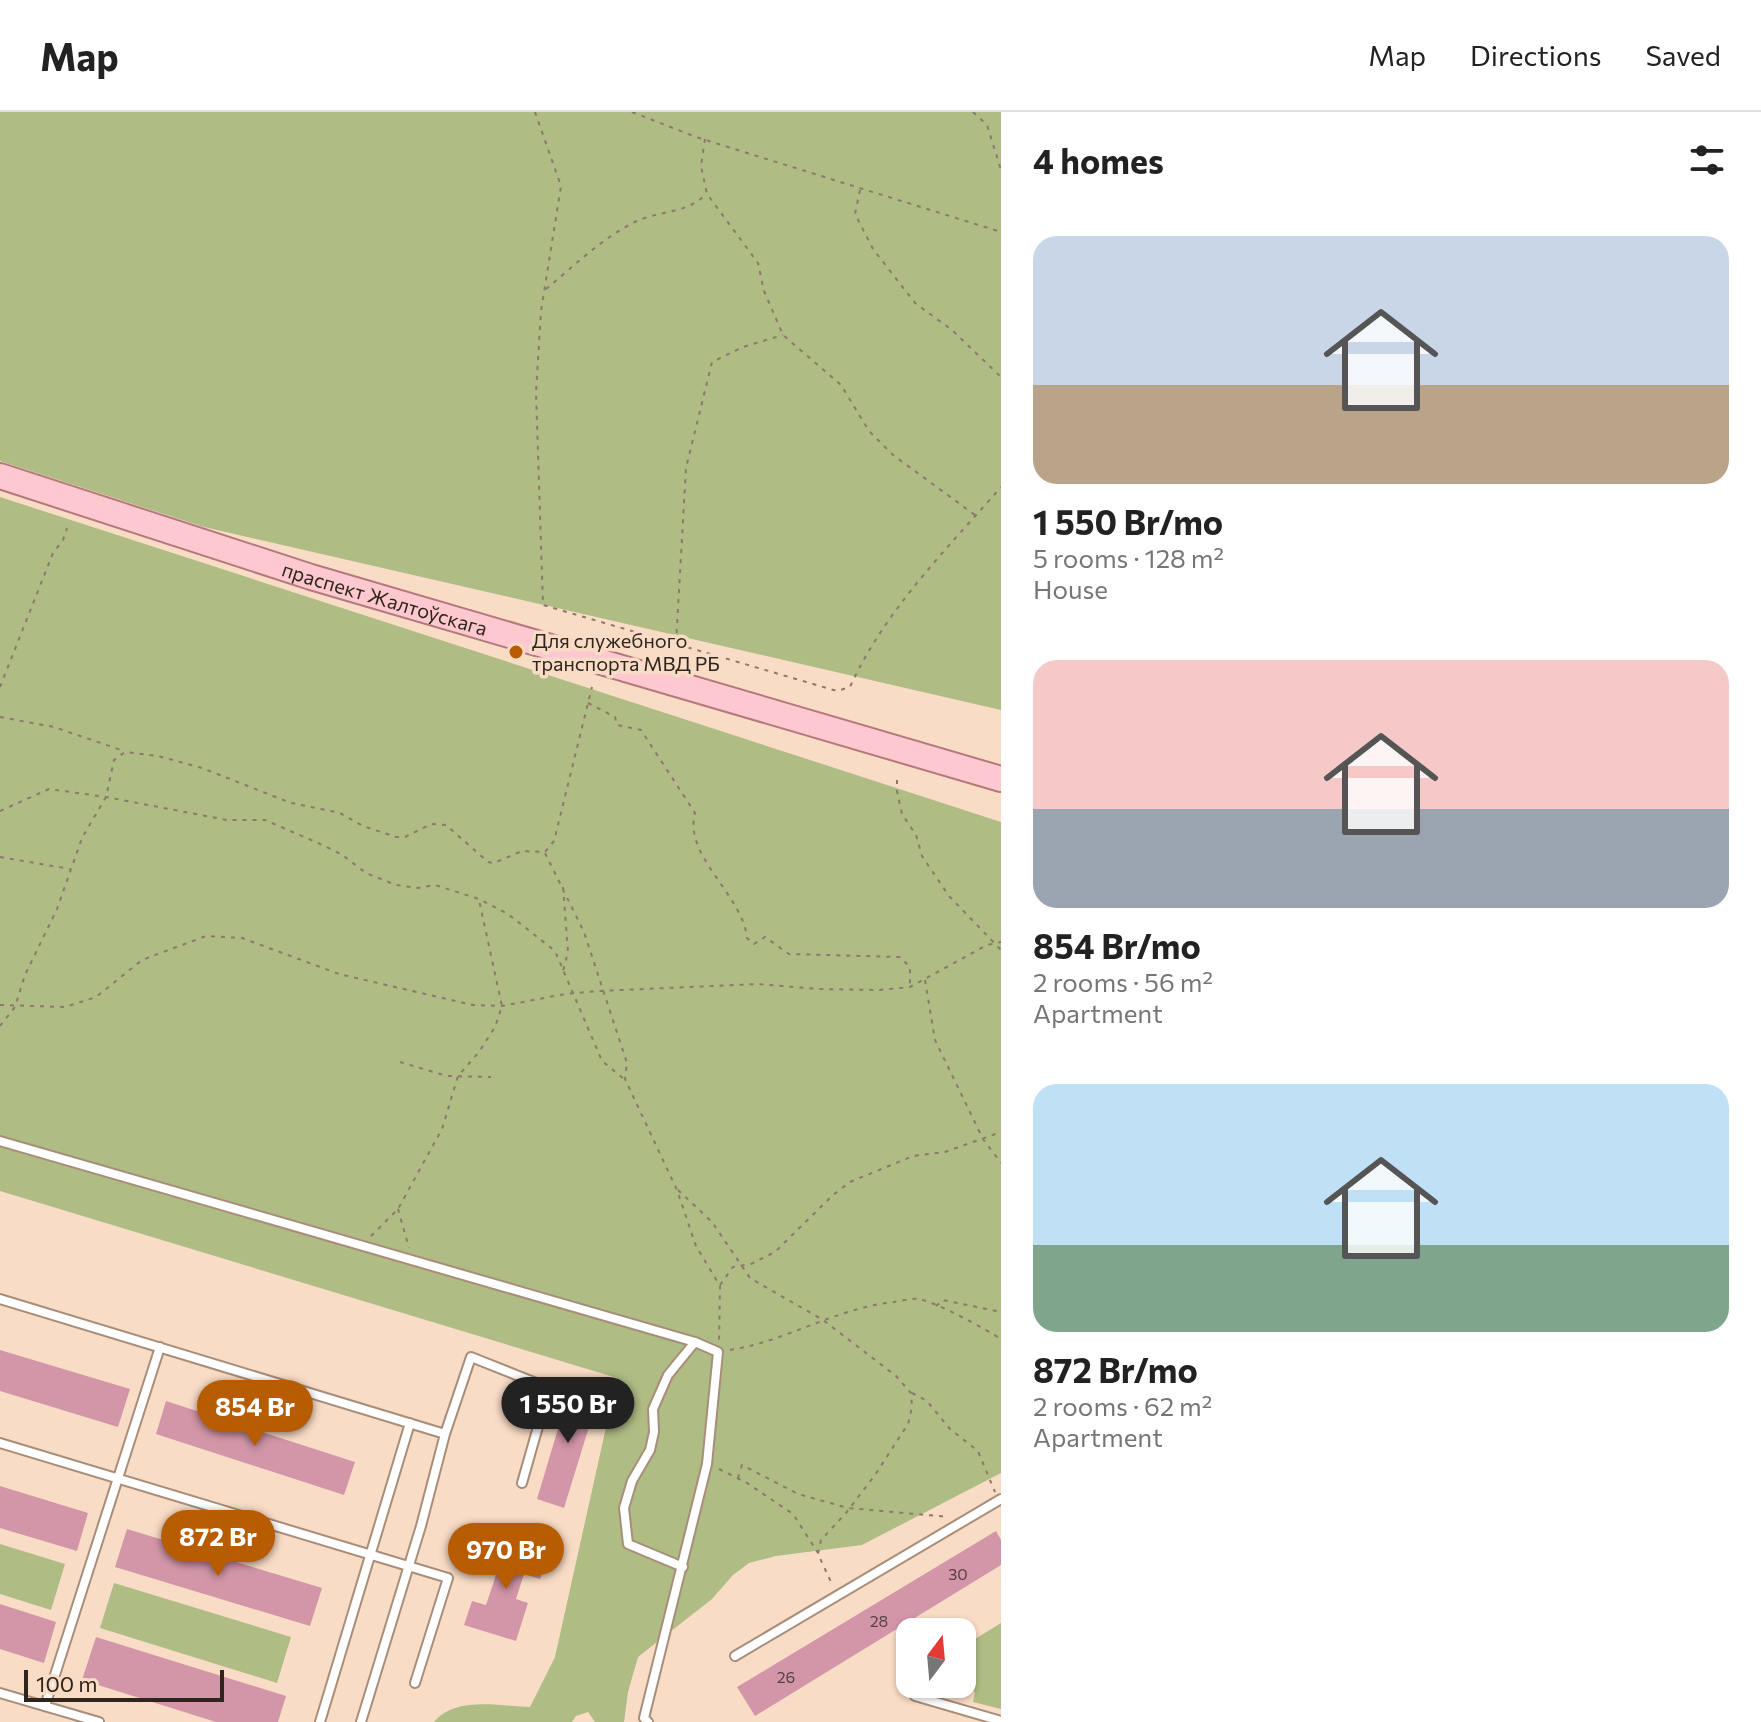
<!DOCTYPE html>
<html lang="en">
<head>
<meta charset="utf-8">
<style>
	:root { --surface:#fff; --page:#f6f6f6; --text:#222; --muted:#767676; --line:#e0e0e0; --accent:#b85c01 }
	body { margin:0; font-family:Commissioner,sans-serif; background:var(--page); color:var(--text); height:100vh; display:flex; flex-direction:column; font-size:30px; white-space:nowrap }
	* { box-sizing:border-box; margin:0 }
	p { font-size:26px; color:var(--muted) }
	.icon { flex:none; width:44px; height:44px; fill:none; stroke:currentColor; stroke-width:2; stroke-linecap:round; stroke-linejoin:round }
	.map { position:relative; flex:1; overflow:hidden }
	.sheet { display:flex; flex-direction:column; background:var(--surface); width:760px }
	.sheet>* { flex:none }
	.needle { width:52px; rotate:16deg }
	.buttons { position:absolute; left:896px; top:1506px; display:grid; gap:16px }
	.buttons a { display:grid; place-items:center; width:80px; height:80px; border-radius:16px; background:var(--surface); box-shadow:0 2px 6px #0004; font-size:40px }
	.scale { position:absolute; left:24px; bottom:20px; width:200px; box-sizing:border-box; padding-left:8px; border:4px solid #2f251d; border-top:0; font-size:22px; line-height:28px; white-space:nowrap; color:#2f251d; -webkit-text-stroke:6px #f9dcc6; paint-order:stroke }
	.price { position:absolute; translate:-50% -68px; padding:0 18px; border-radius:28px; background:var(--accent); color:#fff; font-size:26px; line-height:52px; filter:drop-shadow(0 2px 4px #0008) }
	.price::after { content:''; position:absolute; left:50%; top:48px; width:24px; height:18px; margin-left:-12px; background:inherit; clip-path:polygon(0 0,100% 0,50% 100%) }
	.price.on { background:#222; color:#fff }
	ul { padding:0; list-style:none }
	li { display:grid; align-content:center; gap:16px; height:424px; padding:0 32px }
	li span { display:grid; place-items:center; height:248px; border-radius:24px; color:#555 }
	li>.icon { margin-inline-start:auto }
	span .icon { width:144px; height:144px; fill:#fffc; stroke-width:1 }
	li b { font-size:34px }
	h2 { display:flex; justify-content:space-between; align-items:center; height:96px; padding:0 32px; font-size:34px }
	header { display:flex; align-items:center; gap:48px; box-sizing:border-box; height:112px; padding:0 40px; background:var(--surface); border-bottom:2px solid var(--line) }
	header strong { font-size:38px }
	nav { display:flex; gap:44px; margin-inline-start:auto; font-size:28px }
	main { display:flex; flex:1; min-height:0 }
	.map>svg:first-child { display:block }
</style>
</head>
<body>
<header>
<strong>Map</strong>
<nav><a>Map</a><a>Directions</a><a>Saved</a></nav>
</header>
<main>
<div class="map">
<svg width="1001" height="1610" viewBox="0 0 1001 1610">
	<rect width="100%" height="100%" fill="#f9dcc6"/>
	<path fill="#afbc84" d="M0 0H1001V598L204 415 0 349Z
		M0 385 1001 710V1361L862 1433 776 1444 749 1451 733 1463 712 1487 638 1545 628 1580 624 1610H595L588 1600 576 1604 572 1610H434C456 1584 498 1594 530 1595L555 1545 617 1266 0 1079Z
		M0 1432 65 1452 51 1498 0 1482Z
		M114 1471 291 1525 277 1571 100 1516Z
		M1001 1511V1597L973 1590 975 1580 943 1572H962V1535Z"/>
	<path fill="#d396a8" d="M0 1238 130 1277 118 1315 0 1279Z
		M572 1270 600 1279 564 1396 537 1387Z
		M166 1289 355 1350 344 1383 156 1322Z
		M0 1374 88 1401 77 1439 0 1416Z
		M127 1417 322 1476 310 1514 115 1455Z
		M996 1419 1001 1428V1453L755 1604 737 1575Z
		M492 1427 548 1445 540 1467 524 1462 516 1487 528 1491 516 1529 464 1513 472 1489 486 1493 500 1451 486 1446Z
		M0 1492 56 1510 44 1551 0 1537Z
		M96 1525 286 1584 278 1610H216L82 1568Z"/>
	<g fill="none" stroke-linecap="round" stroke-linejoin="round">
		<defs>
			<path id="service" d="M0 1029 695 1230 718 1240 707 1352 644 1606 648 1610
				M0 1187 445 1322 421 1414 361 1610
				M445 1322 471 1245 549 1276 522 1371
				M0 1331 448 1466 415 1571
				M683 1455 628 1432 624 1396 632 1369 650 1338 654 1320 653 1297 668 1263 695 1230
				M735 1544 1001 1387
				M0 1581 99 1610
				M915 1584 1001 1609
				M45 1594 160 1235
				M320 1610 410 1311"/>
			<g id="primary">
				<path id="s1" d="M0 364 311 465 1001 667"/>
			</g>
		</defs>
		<use href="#service" stroke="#a88e7a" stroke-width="12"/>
		<use href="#primary" stroke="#b4787d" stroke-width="28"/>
		<path stroke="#8c796b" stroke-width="2" stroke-dasharray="4 6" stroke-linecap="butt" d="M535 0 561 74 541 199 536 280 543 493 837 579 850 575C885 498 946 438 1001 375
			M632 0 696 25 1001 120
			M973 0 987 13 1001 58
			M705 27 701 54 707 82 758 151 764 179 783 223 841 273 869 319 893 343 975 403
			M860 78 855 102 873 137 915 191 952 218 1001 265
			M546 177C574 154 603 125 637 109 659 99 689 101 706 82
			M676 531 686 356 712 250 743 235 783 223
			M0 575 53 441 63 428 67 416
			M588 591 615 605 617 613 641 618 695 701C683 744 743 783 747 826L754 832 765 825 789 842 900 845 910 855V874
			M0 605 54 615 124 639
			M897 668V679L902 702 916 723 922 744 949 784 1001 838
			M0 699 49 677 106 685 227 708H265L318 731 341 742 366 761 396 773 418 776 435 773 479 787 508 802 555 839 602 949 624 967
			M545 741 584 820 627 951 625 967 677 1078 696 1134 720 1174 719 1229
			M0 745 70 757
			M563 775 568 840 563 859
			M925 868 935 928 983 1027 1001 1051
			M0 893 65 895 96 885 142 848 206 824 242 826 339 862 473 893 502 894 565 882 598 879 758 872 819 877 879 878 910 875 987 833 1001 830
			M0 914 15 895 25 863 57 797 82 726 106 685 114 648 125 640 158 644 202 656 291 691 340 701 363 714 396 725H405L431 712 446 713 488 750 494 751 522 739 545 740 554 729 592 575
			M400 950 447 964 491 965
			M678 1078 712 1110 750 1166 823 1208 896 1264 911 1281 912 1295 908 1312 875 1363 846 1401 821 1428 818 1442 832 1472
			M398 1097 409 1136
			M371 1124 398 1097 442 1017 458 964 479 940 495 915 502 894 479 788
			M720 1173 733 1155 751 1152 775 1140 833 1083 850 1070 913 1044 945 1040 1001 1020
			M936 1194 943 1188 1001 1200
			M730 1238C787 1229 836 1196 894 1190 901 1189 911 1186 918 1187 937 1190 983 1216 1001 1227
			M912 1281 927 1289 950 1317 978 1339 995 1380
			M719 1357 747 1371 793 1402 818 1441
			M738 1366 742 1353 798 1382 848 1396 949 1405"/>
		<use href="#service" stroke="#fff" stroke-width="8"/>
		<use href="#primary" stroke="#fdc8d0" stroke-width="24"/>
	</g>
	<circle fill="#b85c01" stroke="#f9dcc6" stroke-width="3" cx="516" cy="540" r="8"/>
	<g text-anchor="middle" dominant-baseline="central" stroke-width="7" stroke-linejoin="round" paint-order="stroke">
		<g font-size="16" fill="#584140">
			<text x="958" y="1461">30</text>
			<text x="879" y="1508">28</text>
			<text x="786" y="1564">26</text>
		</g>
		<g font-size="20" fill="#2f251d" stroke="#f9dcc6">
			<text stroke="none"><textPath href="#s1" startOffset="404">праспект Жалтоўскага</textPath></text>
		</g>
		<g font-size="20" fill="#2f251d" stroke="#f9dcc6" text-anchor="start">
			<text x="532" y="528">Для служебного<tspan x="532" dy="23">транспорта МВД РБ</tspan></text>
		</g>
	</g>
</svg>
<div class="buttons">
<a><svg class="needle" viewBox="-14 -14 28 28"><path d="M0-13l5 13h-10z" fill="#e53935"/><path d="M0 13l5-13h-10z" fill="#767676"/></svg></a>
</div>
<div class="scale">100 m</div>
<b class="price on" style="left:568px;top:1333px">1 550 Br</b>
<b class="price" style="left:255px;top:1336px">854 Br</b>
<b class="price" style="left:218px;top:1466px">872 Br</b>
<b class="price" style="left:506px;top:1479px">970 Br</b>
</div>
<section class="sheet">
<h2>4 homes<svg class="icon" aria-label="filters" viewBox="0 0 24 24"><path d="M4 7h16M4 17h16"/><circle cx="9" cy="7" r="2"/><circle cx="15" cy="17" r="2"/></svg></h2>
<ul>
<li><span style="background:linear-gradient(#c9d6e8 60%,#b9a48a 0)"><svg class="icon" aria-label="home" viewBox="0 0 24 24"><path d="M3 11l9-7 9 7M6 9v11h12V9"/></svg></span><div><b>1 550 Br/mo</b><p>5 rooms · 128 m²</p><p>House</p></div></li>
<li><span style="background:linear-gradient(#f6c9c9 60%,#9aa5b1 0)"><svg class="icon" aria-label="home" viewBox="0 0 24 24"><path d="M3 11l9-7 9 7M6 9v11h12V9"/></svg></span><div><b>854 Br/mo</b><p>2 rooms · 56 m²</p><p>Apartment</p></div></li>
<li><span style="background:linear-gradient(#bfe0f5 65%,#7fa58c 0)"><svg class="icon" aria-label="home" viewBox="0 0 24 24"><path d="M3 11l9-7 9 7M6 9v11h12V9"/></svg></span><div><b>872 Br/mo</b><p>2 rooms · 62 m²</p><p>Apartment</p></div></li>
</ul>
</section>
</main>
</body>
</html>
